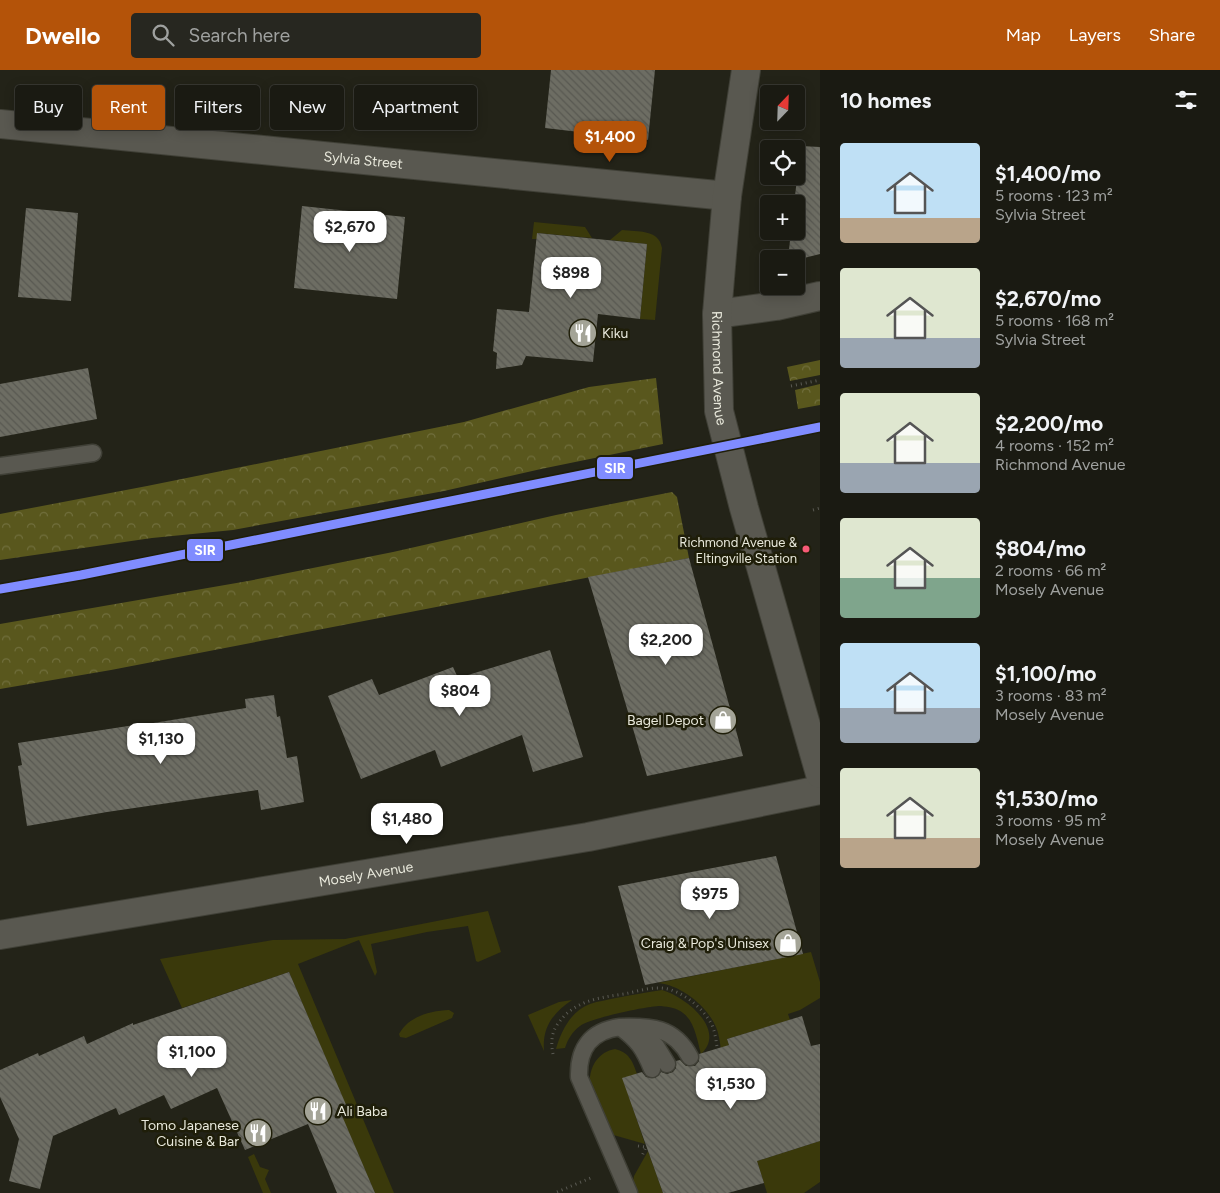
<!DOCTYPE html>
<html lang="en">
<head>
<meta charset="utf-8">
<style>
	:root { --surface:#1a1a12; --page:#272720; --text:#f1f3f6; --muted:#9fa19f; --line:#383832; --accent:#b45309 }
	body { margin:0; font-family:Figtree,sans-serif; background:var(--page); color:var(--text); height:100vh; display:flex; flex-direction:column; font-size:19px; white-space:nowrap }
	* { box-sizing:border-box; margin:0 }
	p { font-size:16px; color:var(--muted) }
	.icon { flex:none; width:28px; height:28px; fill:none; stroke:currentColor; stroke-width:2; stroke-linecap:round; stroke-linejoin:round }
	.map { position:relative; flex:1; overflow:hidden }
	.panel { display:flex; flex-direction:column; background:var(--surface); width:400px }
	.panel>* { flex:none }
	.guide { position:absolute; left:15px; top:15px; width:475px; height:45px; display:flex; gap:10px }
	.needle { width:32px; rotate:23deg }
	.buttons { position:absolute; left:760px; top:15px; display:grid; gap:10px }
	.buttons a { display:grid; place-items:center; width:45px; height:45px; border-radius:5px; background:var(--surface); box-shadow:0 2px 12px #0003,0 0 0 1px var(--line); font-size:25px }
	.price { position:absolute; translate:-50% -42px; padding:0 11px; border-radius:10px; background:#fff; color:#222; font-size:16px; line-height:32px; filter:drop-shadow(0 1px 2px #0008) }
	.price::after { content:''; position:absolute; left:50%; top:30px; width:15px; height:11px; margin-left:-8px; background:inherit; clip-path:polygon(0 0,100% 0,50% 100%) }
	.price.active { background:var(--accent); color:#fff }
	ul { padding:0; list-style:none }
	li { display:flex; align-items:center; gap:15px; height:125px; padding:0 20px }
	li span { display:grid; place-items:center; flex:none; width:140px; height:100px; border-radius:5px; color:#555 }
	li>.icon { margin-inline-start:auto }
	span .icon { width:60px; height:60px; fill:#fffc; stroke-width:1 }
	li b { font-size:21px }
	h2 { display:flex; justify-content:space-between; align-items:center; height:60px; padding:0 20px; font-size:21px }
	.chip { padding:0 18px; border-radius:5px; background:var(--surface); box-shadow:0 2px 12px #0003,0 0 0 1px var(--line); font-size:18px; line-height:45px }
	.chip.active { background:var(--accent); color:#fff }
	header { display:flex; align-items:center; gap:30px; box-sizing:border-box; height:70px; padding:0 25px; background:var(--accent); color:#fff }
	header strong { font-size:24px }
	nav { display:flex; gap:28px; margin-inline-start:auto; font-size:18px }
	.search { width:350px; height:45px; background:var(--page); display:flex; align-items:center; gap:12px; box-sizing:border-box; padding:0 18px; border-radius:5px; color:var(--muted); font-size:19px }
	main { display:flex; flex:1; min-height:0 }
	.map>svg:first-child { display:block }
</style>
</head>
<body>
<header>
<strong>Dwello</strong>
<div class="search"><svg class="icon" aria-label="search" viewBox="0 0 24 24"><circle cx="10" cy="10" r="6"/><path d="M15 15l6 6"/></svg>Search here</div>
<nav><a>Map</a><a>Layers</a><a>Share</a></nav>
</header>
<main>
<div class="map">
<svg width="820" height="1123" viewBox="0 0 820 1123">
	<defs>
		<pattern id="forest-crowns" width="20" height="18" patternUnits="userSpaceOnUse" patternTransform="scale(1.25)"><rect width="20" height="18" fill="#59571d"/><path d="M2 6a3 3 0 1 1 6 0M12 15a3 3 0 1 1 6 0" fill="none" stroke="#716f3d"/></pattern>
		<pattern id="building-back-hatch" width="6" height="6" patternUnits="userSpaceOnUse" patternTransform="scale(1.25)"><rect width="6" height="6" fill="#6d6d63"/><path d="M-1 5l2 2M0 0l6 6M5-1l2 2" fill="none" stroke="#585851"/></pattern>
	</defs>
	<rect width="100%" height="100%" fill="#232318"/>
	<path fill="#3a390b" d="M534 152 585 157 592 168 538 163 537 169H532Z
		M622 160C638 162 659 159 662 178L655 250 640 249 647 174 610 170Z
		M488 841 501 882 478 892 476 891 468 856 427 862 371 874 377 902 375 906 359 870 298 894 394 1123H375L342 1047 349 1043 289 902 182 938 160 889 273 870 345 869Z
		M811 882 820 912V928L800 940 788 944 790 950 727 969 730 978 721 980C720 973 719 964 716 957 707 936 681 915 658 913Z
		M662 920C686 927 727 960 701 984 697 970 695 952 683 943 677 938 669 937 661 936 647 936 591 948 580 956 572 962 568 969 565 978L556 979C561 961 571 941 590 934 598 931 608 930 616 928 632 925 647 922 662 920Z
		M572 930C553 943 542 957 544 981L528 945 559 932Z
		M449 940 454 943 452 948 406 968 400 967 399 964C409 946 430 941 449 940Z
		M615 979C629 982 633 992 637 1004L623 1009 645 1074 610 1064 590 1017C588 999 597 982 615 979Z
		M820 1071V1112L804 1123H767L757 1091Z
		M648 1081 663 1123H636L632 1116 634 1106Z
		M254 1084 260 1097 269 1100 265 1109 271 1123H263L248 1087Z"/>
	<path fill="url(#forest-crowns)" d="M820 290V305L790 311 787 297Z
		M656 308 663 374 541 399 444 421 233 460 152 468 0 490V444L147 416 464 352 589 317Z
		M820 314V335L798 339 795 320Z
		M672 422 677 427 689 488 111 600 0 619V554L248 511 393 482 556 445Z"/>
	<path fill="url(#building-back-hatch)" d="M551 0H655L648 70 545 58Z
		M801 76 820 77V184L796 190 788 189 791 161H796V134H794Z
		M302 136 405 147 397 229 294 218Z
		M26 138 78 143 71 231 18 227Z
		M537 163 647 174 640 249 598 244 593 292 526 286 522 295 496 299 497 283 493 281 497 239 529 242Z
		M88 298 97 349 0 367V314Z
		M689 488 743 686 647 706 588 507Z
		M550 580 583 687 533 702 522 665 441 697 435 680 361 709 328 626 372 609 379 625 453 597 458 608Z
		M274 625 277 647 280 646 287 688 297 686 304 732 261 740 258 720 107 742 27 756 18 696 22 695 18 673 141 654V655L246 638 245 629Z
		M776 786 803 884 645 915 618 816Z
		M289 902 347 1037 340 1041 375 1123H337L308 1054 245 1080 217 1018 171 1039 164 1025 119 1045 116 1038 53 1066 40 1119 9 1111 19 1069 0 1027V1000L38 983 39 986 84 966 87 974 133 953V955Z
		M802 946 811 976 820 974V1071L757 1091 764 1113 728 1123H663L622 1008 642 1002 646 1007 655 1008 661 1002 667 1004 673 1002 676 998V991L680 990 686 996H695L699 991V984L729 975 727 969Z"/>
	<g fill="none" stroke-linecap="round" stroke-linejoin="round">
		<defs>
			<path id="service" d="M0 396 93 383
				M620 957C651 956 674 957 690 987
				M636 963 656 976 667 994
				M629 1123 579 1007C578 978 591 961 620 957 638 970 644 979 652 999"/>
			<g id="minor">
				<path id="s1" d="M0 54 727 126"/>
				<path d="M717 244 776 236 820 226"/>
				<path id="s2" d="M0 865 588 767 820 720"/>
			</g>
			<g id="secondary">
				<path id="s3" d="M746 0 727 126 722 184 717 244 719 341 744 438 820 704"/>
			</g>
		</defs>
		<use href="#service" stroke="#404037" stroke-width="19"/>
		<use href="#minor" stroke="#404037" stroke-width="30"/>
		<use href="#secondary" stroke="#404037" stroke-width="30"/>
		<path stroke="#5a5a53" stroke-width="3" stroke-dasharray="1 4" stroke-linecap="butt" d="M791 316 820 310
			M813 440 820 438
			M553 984C551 974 551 964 557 955 573 931 597 928 624 924 635 922 646 918 658 918 678 917 703 937 712 955 715 962 716 970 717 977
			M638 1076 646 1077 642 1086
			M557 1122 593 1107"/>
		<use href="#service" stroke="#595850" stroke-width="16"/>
		<use href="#minor" stroke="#595850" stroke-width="28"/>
		<use href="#secondary" stroke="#595850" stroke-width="28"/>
		<defs>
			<path id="metro-1" d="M0 519 81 505 820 357"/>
		</defs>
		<use href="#metro-1" stroke="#1f1e09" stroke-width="12"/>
		<use href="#metro-1" stroke="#808cff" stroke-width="9"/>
	</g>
	<defs>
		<symbol id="restaurant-disc" viewBox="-11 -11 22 22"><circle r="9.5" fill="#a4a497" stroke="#1f1e09"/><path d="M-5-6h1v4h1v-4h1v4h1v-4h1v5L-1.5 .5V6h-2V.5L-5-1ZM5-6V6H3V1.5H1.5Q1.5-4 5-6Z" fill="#fff"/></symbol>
		<symbol id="shop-disc" viewBox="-11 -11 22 22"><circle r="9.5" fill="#a4a497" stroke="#1f1e09"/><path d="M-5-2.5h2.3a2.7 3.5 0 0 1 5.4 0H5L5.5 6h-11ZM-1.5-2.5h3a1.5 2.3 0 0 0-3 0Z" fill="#fff"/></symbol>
	</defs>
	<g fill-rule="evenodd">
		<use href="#restaurant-disc" x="567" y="247" width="32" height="32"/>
		<use href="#shop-disc" x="707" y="634" width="32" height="32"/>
		<use href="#shop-disc" x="772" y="857" width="32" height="32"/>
		<use href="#restaurant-disc" x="302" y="1025" width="32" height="32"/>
		<use href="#restaurant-disc" x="242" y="1047" width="32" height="32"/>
	</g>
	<circle fill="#f75a77" stroke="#1f1e09" stroke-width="2" cx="806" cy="479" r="4.5"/>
	<g text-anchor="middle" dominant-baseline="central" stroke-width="5" stroke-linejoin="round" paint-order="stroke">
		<g font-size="13" fill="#e9e9dc" stroke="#1f1e09" text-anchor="end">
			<text x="797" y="472">Richmond Avenue &amp;<tspan x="797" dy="16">Eltingville Station</tspan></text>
		</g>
		<g font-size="14" fill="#e9e9dc" stroke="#1f1e09">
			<text stroke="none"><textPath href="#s1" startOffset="365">Sylvia Street</textPath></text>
			<text stroke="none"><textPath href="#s3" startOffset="300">Richmond Avenue</textPath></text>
			<text stroke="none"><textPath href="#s2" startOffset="371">Mosely Avenue</textPath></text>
		</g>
		<g font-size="14" fill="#e9e9dc" stroke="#1f1e09" text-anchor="end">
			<text x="602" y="263" text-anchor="start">Kiku</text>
			<text x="704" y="650">Bagel Depot</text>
			<text x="769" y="873">Craig &amp; Pop's Unisex</text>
			<text x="337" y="1041" text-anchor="start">Ali Baba</text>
			<text x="239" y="1055">Tomo Japanese<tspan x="239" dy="16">Cuisine &amp; Bar</tspan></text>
		</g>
	</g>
	<g stroke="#1f1e09" stroke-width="2">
		<rect x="596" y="386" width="38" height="24" rx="5" fill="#808cff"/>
		<rect x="186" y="468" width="38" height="24" rx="5" fill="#808cff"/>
	</g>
	<g font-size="14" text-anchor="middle" font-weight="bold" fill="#fff">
		<text x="615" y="403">SIR</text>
		<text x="205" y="485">SIR</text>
	</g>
</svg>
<div class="buttons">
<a><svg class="needle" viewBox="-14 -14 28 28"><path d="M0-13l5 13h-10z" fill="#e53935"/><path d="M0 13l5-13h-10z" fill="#9fa19f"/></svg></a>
<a><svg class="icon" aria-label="locate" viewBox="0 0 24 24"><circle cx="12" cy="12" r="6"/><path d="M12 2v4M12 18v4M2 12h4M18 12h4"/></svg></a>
<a>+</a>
<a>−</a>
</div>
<b class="price active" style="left:610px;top:93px">$1,400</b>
<b class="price" style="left:350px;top:183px">$2,670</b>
<b class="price" style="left:571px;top:229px">$898</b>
<b class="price" style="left:666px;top:596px">$2,200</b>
<b class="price" style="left:460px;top:647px">$804</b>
<b class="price" style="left:161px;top:695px">$1,130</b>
<b class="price" style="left:407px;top:775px">$1,480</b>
<b class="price" style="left:710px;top:850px">$975</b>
<b class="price" style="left:192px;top:1008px">$1,100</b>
<b class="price" style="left:731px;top:1040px">$1,530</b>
<div class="guide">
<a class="chip">Buy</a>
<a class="chip active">Rent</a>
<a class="chip">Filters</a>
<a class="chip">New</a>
<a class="chip">Apartment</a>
</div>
</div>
<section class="panel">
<h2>10 homes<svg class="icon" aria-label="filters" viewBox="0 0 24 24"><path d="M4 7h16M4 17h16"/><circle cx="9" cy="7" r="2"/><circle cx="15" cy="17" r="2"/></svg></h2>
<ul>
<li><span style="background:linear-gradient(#bfe0f5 75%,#b9a48a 0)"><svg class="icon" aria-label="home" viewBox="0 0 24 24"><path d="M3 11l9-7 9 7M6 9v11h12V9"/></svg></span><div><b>$1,400/mo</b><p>5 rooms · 123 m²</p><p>Sylvia Street</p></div></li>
<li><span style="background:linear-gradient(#dfe7d0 70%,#9aa5b1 0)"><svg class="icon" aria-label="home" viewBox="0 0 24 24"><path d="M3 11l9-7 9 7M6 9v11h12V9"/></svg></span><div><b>$2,670/mo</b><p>5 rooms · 168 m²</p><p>Sylvia Street</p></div></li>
<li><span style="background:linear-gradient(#dfe7d0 70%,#9aa5b1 0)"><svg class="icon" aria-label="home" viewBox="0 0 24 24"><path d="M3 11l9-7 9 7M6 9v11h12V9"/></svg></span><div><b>$2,200/mo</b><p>4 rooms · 152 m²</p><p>Richmond Avenue</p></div></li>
<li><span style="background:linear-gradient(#dfe7d0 60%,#7fa58c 0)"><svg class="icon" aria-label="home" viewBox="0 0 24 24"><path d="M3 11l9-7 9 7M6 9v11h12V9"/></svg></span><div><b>$804/mo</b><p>2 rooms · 66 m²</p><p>Mosely Avenue</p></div></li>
<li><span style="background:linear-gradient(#bfe0f5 65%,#9aa5b1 0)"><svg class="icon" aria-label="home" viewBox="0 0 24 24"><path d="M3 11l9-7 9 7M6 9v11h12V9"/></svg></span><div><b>$1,100/mo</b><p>3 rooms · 83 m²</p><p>Mosely Avenue</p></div></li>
<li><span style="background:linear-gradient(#dfe7d0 70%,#b9a48a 0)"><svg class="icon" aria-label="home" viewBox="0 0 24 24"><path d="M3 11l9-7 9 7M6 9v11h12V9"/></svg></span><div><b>$1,530/mo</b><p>3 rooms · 95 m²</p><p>Mosely Avenue</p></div></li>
</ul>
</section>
</main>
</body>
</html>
